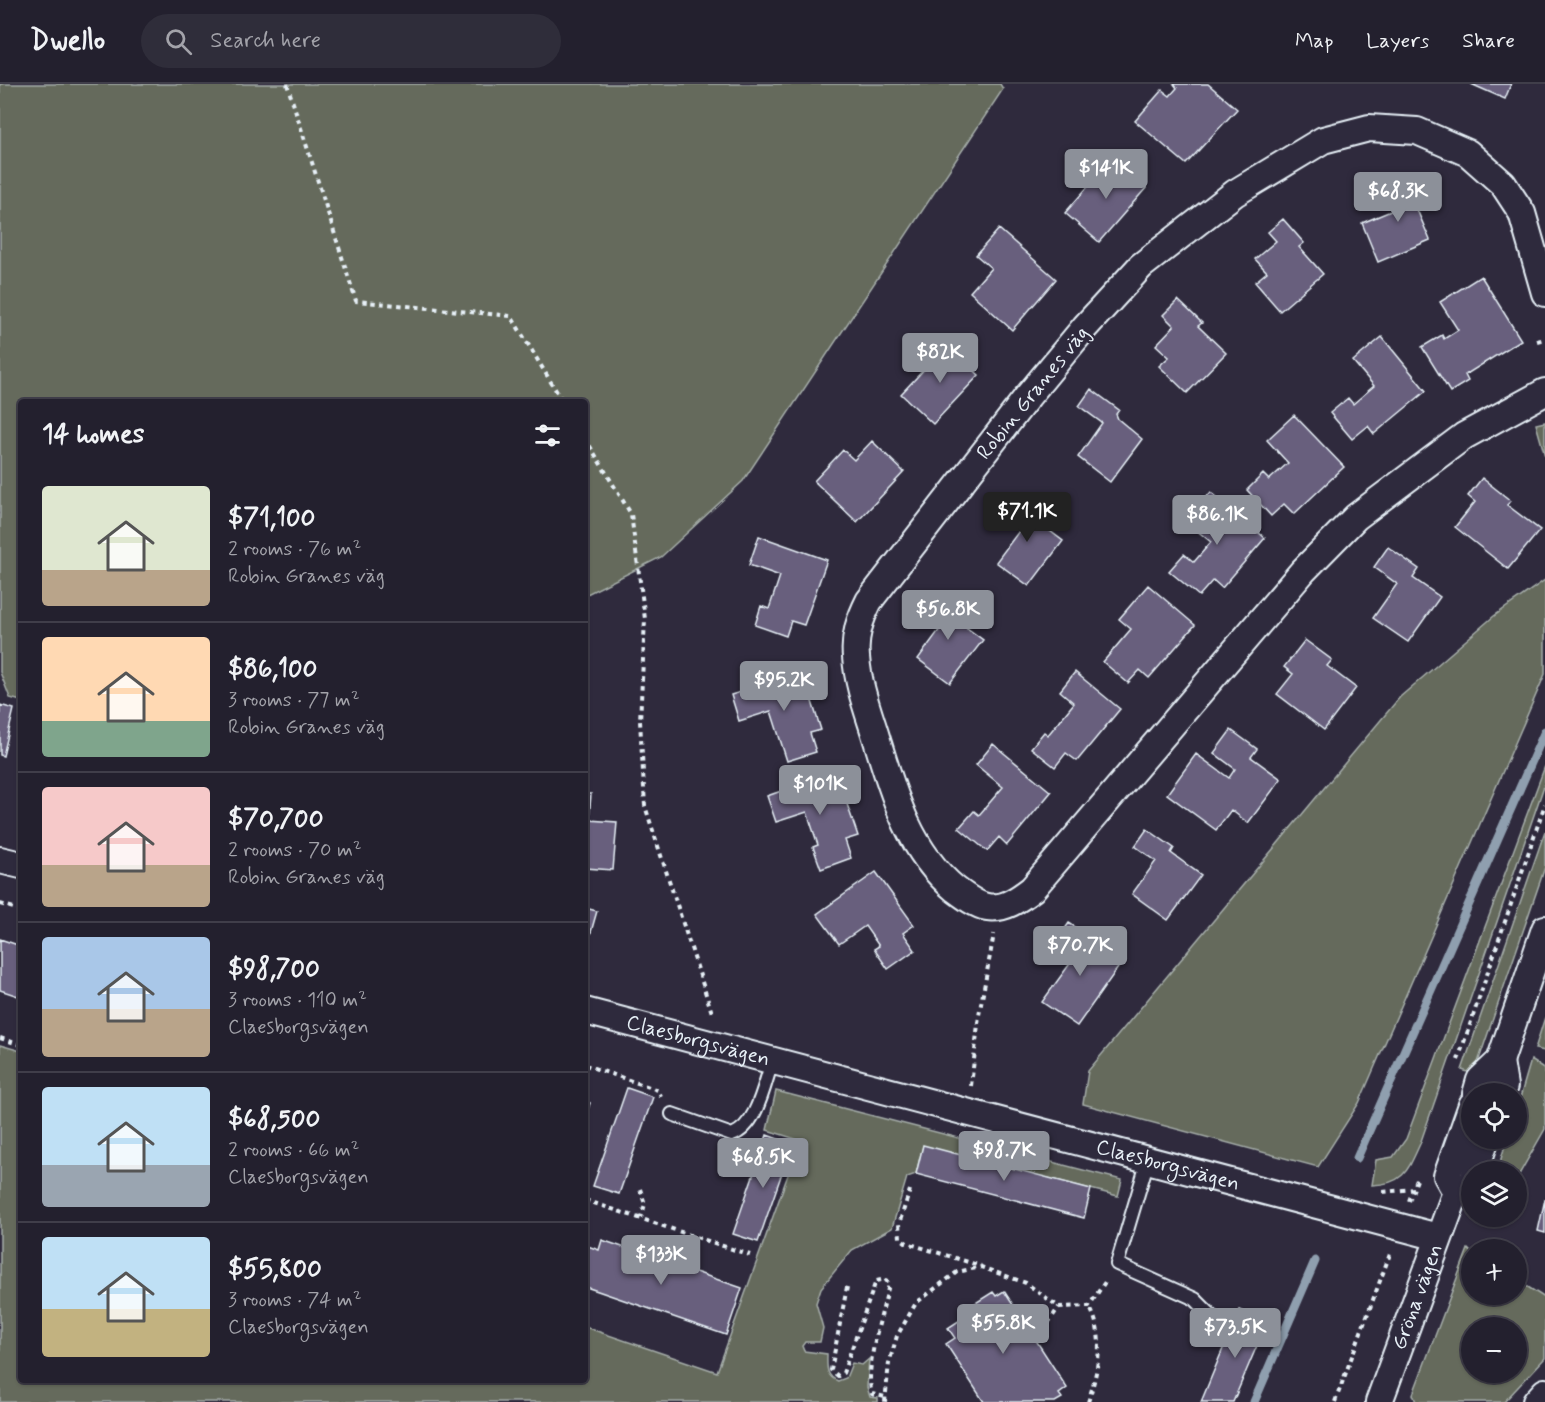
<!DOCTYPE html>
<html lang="en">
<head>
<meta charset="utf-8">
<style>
	:root { --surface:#23202e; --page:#2f2d3a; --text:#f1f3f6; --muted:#a3a3aa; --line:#403e4a; --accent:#8c9099 }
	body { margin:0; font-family:Mynerve,sans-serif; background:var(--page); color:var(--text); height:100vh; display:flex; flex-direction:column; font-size:22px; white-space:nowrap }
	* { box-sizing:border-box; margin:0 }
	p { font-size:20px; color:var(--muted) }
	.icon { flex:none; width:33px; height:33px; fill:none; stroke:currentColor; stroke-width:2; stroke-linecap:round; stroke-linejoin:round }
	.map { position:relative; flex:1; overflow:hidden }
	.panel { position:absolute; left:18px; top:315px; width:570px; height:984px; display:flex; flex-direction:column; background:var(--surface); border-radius:6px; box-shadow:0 2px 4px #0004,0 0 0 2px var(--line) }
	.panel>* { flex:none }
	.fabs { position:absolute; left:1461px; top:999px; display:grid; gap:12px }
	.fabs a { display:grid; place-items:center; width:66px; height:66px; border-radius:50%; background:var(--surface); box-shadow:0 2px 4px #0004,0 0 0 2px var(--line); font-size:30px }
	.price { position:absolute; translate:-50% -51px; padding:0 14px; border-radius:6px; background:var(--accent); color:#fff; font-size:20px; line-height:39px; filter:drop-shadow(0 2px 3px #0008) }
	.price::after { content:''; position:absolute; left:50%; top:36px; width:18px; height:14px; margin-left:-9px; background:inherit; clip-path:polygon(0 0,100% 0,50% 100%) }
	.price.on { background:#222; color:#fff }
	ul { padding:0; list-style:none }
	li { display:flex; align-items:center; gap:18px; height:150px; padding:0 24px }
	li+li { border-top:2px solid var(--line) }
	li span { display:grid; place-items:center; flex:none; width:168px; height:120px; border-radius:6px; color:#555 }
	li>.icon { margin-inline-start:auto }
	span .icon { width:72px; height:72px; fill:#fffc; stroke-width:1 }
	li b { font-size:26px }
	h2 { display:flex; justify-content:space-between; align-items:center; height:72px; padding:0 24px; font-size:26px }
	header { display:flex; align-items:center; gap:36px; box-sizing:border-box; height:84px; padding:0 30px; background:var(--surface); border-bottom:2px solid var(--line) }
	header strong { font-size:28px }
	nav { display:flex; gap:33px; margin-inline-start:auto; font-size:21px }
	.search { width:420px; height:54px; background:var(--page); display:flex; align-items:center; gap:15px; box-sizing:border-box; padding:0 21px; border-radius:33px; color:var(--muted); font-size:22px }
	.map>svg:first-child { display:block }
</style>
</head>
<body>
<header>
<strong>Dwello</strong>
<div class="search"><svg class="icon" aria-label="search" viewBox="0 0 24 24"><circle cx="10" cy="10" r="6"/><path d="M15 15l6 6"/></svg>Search here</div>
<nav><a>Map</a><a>Layers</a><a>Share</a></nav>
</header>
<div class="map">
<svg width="1545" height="1318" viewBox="0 0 1545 1318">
	<rect width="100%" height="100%" fill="#2f2a3d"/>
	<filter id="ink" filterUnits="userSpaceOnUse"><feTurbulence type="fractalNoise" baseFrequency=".0167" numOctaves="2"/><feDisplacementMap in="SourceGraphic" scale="12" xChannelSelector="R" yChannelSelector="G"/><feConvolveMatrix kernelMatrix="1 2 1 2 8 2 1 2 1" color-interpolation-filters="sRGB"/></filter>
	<g filter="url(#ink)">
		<path fill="#656a5c" stroke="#a6aeaa" stroke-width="1.5" fill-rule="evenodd" d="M0 0H1000L1003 5 743 397 661 473 585 511V318H21V617L10 614 0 588Z
			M1545 338V372L1536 340Z
			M1545 496V590L1359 1019 1318 1083 1083 1020 1088 987 1400 613 1494 532Z
			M1545 682V699L1420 1060C1408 1086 1404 1100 1372 1101L1376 1076 1393 1073 1406 1055Z
			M1545 747V783L1474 990 1462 986Z
			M1545 933V967L1535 965Z
			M0 961 21 967V1296H585V1243L717 1288 798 1063 796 1055 767 1046 776 1007 1122 1096 1118 1112 923 1062 916 1090 907 1093 892 1144 852 1166 821 1204 816 1219 823 1244 820 1258H805L802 1262 804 1267 827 1270C827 1282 825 1292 838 1297L846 1294 852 1279 862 1281 869 1275 867 1303 870 1313 878 1314V1318H0Z
			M1531 976 1545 985V1045L1517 1094 1516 1088H1497L1507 1055 1516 1054 1517 1024Z
			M1468 1165 1471 1168 1472 1210H1516L1517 1196 1545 1214V1274L1504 1318H1416L1413 1310ZM1472 1244H1516V1288H1472Z"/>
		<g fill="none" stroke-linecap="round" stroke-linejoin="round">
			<path stroke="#8f9faf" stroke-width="9" d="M1357 1074 1545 647
				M1254 1318 1315 1177"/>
		</g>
		<path fill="#675f7d" stroke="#e8f1f8" stroke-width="1.5" d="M1174 0H1208L1237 25 1186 80 1135 37 1162 6 1170 12 1177 4Z
			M1471 0H1511L1505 15Z
			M1112 75 1146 104 1099 158 1065 129Z
			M1408 89 1420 118 1415 121 1430 156 1378 178 1362 139 1398 124 1388 98Z
			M1283 135 1304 159 1299 163 1323 190 1280 227 1255 198 1267 188 1255 175 1276 157 1268 148Z
			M999 145 1056 195 1012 246 970 208 991 184 976 171Z
			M1481 192 1521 256 1465 291 1468 297 1450 308 1422 263 1442 251 1444 255 1458 246 1440 218Z
			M1178 216 1202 239 1198 242 1226 269 1187 309 1159 282 1169 273 1156 261 1174 242 1163 231Z
			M1382 253 1426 307 1374 350 1368 342 1352 355 1330 329 1348 314 1353 320 1374 302 1353 277Z
			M947 261 979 291 933 340 901 310Z
			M1091 305 1119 326 1116 330 1118 335 1142 355 1110 398 1078 373 1102 339 1079 322Z
			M1294 331 1344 383 1294 430 1284 420 1271 432 1247 406 1263 390 1269 396 1288 379 1267 356Z
			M872 357 904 388 857 438 814 397 843 366 854 376Z
			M1482 394 1511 417 1507 421 1540 446 1508 485 1455 443 1475 418 1468 412Z
			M1211 408 1265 454 1222 504 1213 496 1199 512 1169 487 1184 470 1194 478 1211 458 1185 437Z
			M1011 410 1037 429 1033 434 1063 457 1029 502 996 478 1022 443 999 425Z
			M759 452 827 476 804 541 791 537 786 552 755 541 761 522 769 525 780 492 749 481Z
			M1388 463 1419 485 1413 494 1440 513 1408 558 1373 534 1397 500 1374 483Z
			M1148 501 1195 541 1149 594 1140 586 1128 599 1103 578 1131 545 1119 535Z
			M932 509 959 529 955 535 983 556 950 599 918 575 943 541 921 524Z
			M1305 556 1332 576 1327 582 1356 604 1324 646 1277 610 1293 590 1284 583Z
			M1075 588 1120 625 1077 677 1066 669 1055 683 1031 664 1044 648 1048 651 1074 619 1060 607Z
			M803 589 821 646 810 649 816 668 787 677 771 627 739 637 731 611Z
			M0 621 14 625 3 672 0 671Z
			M1231 646 1257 665 1251 673 1281 695 1248 739 1231 726 1216 746 1167 710 1196 670 1229 694 1235 685 1214 669Z
			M993 660 1051 708 1007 761 999 753 987 767 959 744 974 727 979 731 1003 703 976 681Z
			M836 688 858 752 845 756 851 774 821 785 813 763 818 761 807 728 776 738 767 712Z
			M585 710H591L589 736 617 738 613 786 585 784Z
			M1147 745 1174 764 1171 769 1201 791 1168 836 1132 810 1156 777 1135 762Z
			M876 788 914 841 903 849 915 866 888 885 874 865 879 862 865 842 839 860 817 830Z
			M585 824 597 827 585 869Z
			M1069 839 1095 856 1092 861 1120 881 1077 942 1042 918 1077 870 1057 856Z
			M0 855 21 862V913L0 906Z
			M627 1004 653 1013 619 1110 593 1102Z
			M585 1017 590 1019 585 1035Z
			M1519 1022 1524 1023 1521 1038 1516 1037Z
			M767 1051 792 1060 758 1158 733 1150Z
			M923 1061 1091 1105 1084 1134 916 1090Z
			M1545 1115V1149L1538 1147Z
			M602 1156 742 1204 726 1251 586 1203 585 1205V1161L599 1166Z
			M1004 1207 1067 1304 1059 1310 1062 1314 1055 1318H984L946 1260 955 1254 948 1244 977 1225 974 1220 993 1208 996 1212Z
			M1239 1226 1267 1238 1233 1318H1201Z"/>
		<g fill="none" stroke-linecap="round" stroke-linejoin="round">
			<defs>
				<path id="lane" d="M672 1030 732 1051C758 1041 764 1000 773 975
					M1148 1076 1117 1180 1195 1215 1211 1231V1247"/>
				<g id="street">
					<path d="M1545 209 1522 129 1503 100 1468 69 1417 47 1369 44 1323 56 1235 109 1141 182 1085 243 1028 312 869 517C860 535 854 552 856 573 858 601 868 627 876 653 893 709 909 767 955 805 963 811 976 821 987 823 1004 826 1019 815 1032 805L1303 487 1356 433 1464 352 1545 308"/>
					<path d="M0 776 21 781"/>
					<path id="s1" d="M585 927 1438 1153"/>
					<path d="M1500 977 1504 1002 1501 1010"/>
					<path d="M1476 1010 1480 996 1500 977 1545 845"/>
					<path d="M1475 1088 1486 1054"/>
					<path d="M1456 1108 1447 1092 1472 1021"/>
					<path id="s2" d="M1379 1318 1456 1108 1472 1098"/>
					<path d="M1536 1318 1545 1308"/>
				</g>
			</defs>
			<use href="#lane" stroke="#e8f1f8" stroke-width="16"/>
			<use href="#street" stroke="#e8f1f8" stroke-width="30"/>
			<path stroke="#e8f1f8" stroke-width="4" stroke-dasharray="4.5 4.5" stroke-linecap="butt" d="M287 0 356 217 511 232 563 318
				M1537 257 1545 255
				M585 354 631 430 645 535 640 637 645 722 713 932
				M0 820 21 826
				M0 954 21 961
				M1458 976 1545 720
				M585 981 658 1006 661 1012
				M971 1002 979 931 994 850
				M640 1105 645 1120 641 1134
				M910 1106 899 1140 900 1154 907 1159 981 1182
				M1383 1108 1414 1105
				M585 1116 750 1171
				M1409 1117 1418 1093
				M847 1203 831 1286 838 1292 843 1289 876 1197 885 1195 889 1200C883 1229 864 1282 872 1310L885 1313
				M1048 1239 1059 1223
				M885 1318 889 1279 897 1252 916 1219 957 1188 981 1183 1026 1199 1059 1223 1089 1222 1105 1198
				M1088 1318C1098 1287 1106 1252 1089 1222
				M1335 1318 1390 1170"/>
			<use href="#lane" stroke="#2f2a3d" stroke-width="12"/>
			<use href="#street" stroke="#2f2a3d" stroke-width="26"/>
		</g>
	</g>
	<g text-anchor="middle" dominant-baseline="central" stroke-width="4.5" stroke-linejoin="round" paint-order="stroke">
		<g font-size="21" fill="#e8f1f8" stroke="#2f2a3d">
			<text transform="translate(1033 309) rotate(-51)">Robin Granes väg</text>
			<text stroke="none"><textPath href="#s1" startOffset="117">Claesborgsvägen</textPath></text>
			<text stroke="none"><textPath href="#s1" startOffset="603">Claesborgsvägen</textPath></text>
			<text stroke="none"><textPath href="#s2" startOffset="112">Gröna vägen</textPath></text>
		</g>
	</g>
</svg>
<div class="fabs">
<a><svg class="icon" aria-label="locate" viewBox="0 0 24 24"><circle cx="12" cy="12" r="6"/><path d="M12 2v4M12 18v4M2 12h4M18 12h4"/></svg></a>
<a><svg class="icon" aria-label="layers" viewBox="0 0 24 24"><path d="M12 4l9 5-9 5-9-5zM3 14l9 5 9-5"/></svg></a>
<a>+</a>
<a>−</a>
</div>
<b class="price" style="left:1106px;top:116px">$141K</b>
<b class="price" style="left:1398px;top:139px">$68.3K</b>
<b class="price" style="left:940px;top:300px">$82K</b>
<b class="price on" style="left:1027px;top:459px">$71.1K</b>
<b class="price" style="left:1217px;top:462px">$86.1K</b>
<b class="price" style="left:948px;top:557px">$56.8K</b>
<b class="price" style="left:784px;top:628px">$95.2K</b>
<b class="price" style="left:820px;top:732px">$101K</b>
<b class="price" style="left:1080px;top:893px">$70.7K</b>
<b class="price" style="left:1004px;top:1098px">$98.7K</b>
<b class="price" style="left:763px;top:1105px">$68.5K</b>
<b class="price" style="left:661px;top:1202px">$133K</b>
<b class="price" style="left:1003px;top:1271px">$55.8K</b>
<b class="price" style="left:1235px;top:1275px">$73.5K</b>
<section class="panel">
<h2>14 homes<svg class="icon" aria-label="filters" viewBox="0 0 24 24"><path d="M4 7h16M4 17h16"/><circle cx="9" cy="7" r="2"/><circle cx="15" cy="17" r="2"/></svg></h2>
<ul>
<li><span style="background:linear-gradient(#dfe7d0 70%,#b9a48a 0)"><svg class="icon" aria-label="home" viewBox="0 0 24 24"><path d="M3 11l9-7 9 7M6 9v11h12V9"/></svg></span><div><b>$71,100</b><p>2 rooms · 76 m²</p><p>Robin Granes väg</p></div></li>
<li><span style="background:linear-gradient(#ffd9b3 70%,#7fa58c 0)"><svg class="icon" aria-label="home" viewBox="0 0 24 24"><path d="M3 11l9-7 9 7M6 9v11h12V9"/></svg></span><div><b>$86,100</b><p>3 rooms · 77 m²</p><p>Robin Granes väg</p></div></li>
<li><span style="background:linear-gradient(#f6c9c9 65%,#b9a48a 0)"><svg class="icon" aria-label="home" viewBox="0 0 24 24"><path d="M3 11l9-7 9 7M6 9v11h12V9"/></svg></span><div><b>$70,700</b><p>2 rooms · 70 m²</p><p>Robin Granes väg</p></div></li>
<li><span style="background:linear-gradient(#a9c7e8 60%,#b9a48a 0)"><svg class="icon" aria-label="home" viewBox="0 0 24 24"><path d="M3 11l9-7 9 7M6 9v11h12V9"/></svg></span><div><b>$98,700</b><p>3 rooms · 110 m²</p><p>Claesborgsvägen</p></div></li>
<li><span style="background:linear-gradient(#bfe0f5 65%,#9aa5b1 0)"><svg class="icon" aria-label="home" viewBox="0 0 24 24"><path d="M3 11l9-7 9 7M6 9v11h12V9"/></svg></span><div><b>$68,500</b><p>2 rooms · 66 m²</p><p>Claesborgsvägen</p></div></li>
<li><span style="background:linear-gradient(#bfe0f5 60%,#c2b280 0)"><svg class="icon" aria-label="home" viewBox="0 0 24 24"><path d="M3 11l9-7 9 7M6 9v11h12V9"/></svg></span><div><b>$55,800</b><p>3 rooms · 74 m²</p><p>Claesborgsvägen</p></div></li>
</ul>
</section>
</div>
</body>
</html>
